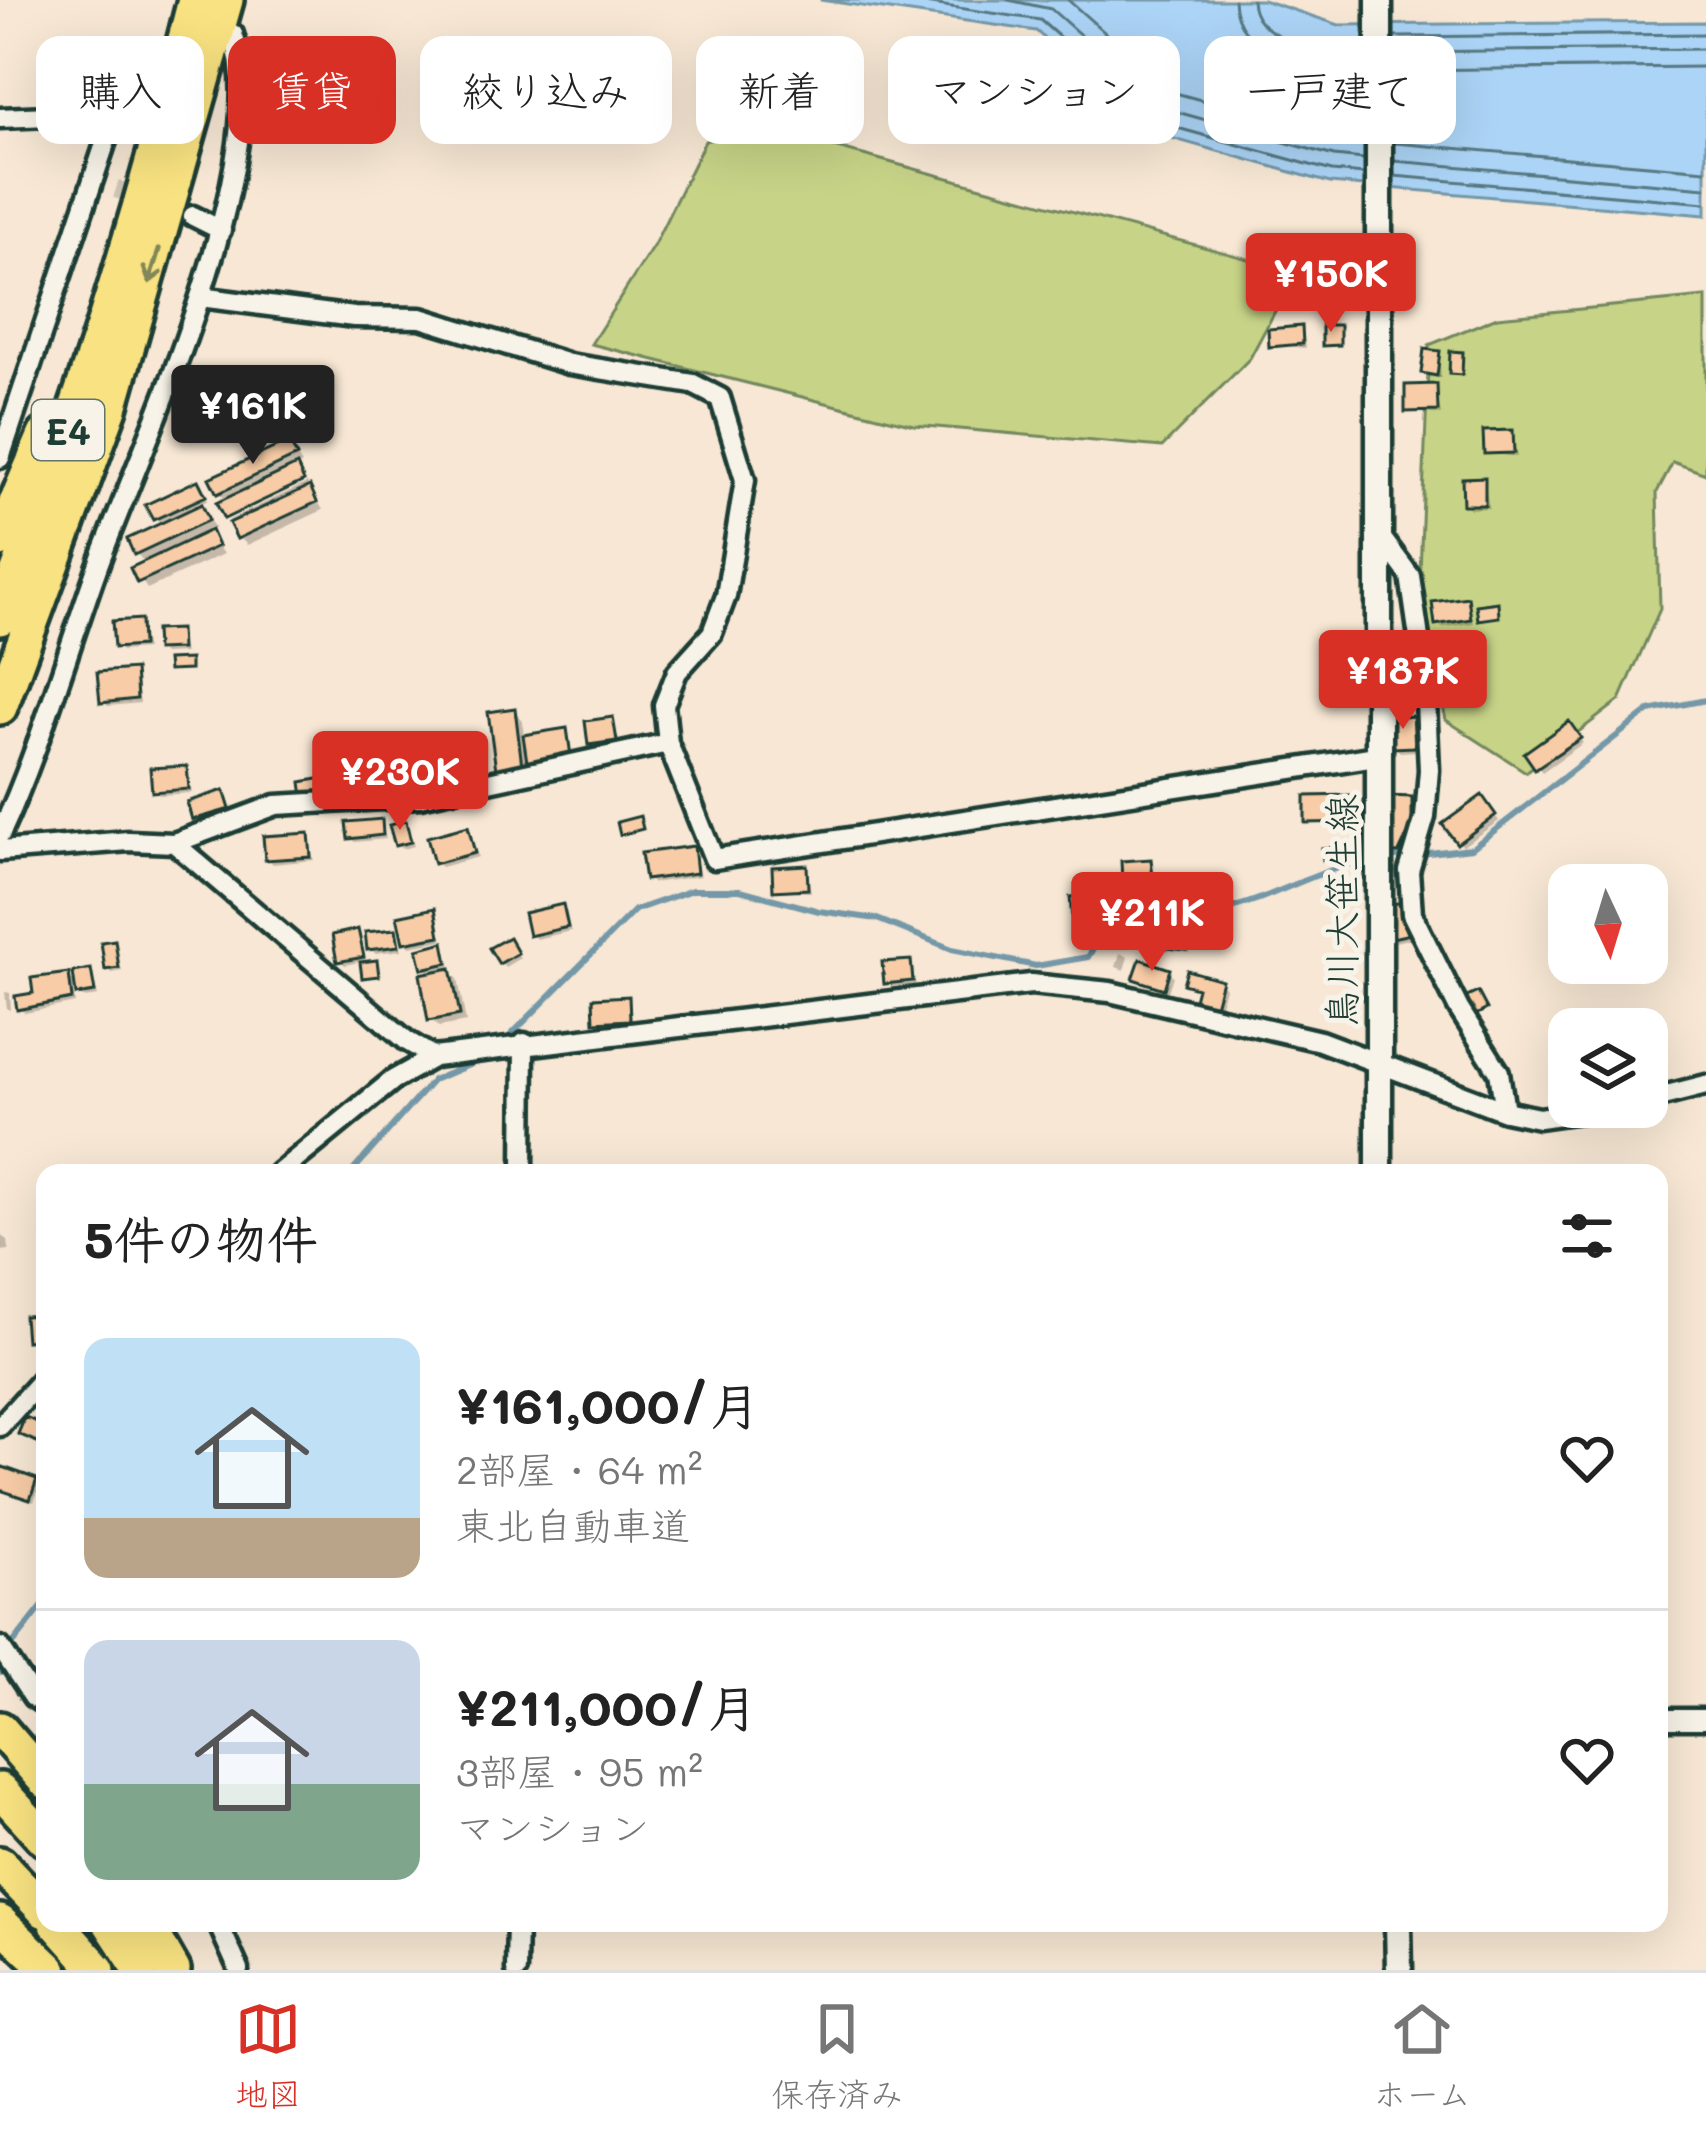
<!DOCTYPE html>
<html lang="ja">
<head>
<meta charset="utf-8">
<style>
	:root { --surface:#fff; --page:#f2f2f2; --text:#222; --muted:#767676; --line:#e0e0e0; --accent:#d93025 }
	body { margin:0; font-family:Mali,"Klee One",sans-serif; background:var(--page); color:var(--text); height:100vh; display:flex; flex-direction:column; font-size:45px; white-space:nowrap }
	* { box-sizing:border-box; margin:0 }
	p { font-size:39px; color:var(--muted) }
	.icon { flex:none; width:66px; height:66px; fill:none; stroke:currentColor; stroke-width:2; stroke-linecap:round; stroke-linejoin:round }
	.map { position:relative; flex:1; overflow:hidden }
	.sheet { position:absolute; left:36px; top:1164px; width:1632px; height:768px; display:flex; flex-direction:column; background:var(--surface); border-radius:24px; box-shadow:0 12px 48px #0002 }
	.sheet>* { flex:none }
	.guide { position:absolute; left:36px; top:36px; width:1635px; height:108px; display:flex; gap:24px }
	.needle { width:78px; rotate:176deg }
	.tools { position:absolute; left:1548px; top:864px; display:grid; gap:24px }
	.tools a { display:grid; place-items:center; width:120px; height:120px; border-radius:24px; background:var(--surface); box-shadow:0 12px 48px #0002; font-size:60px }
	.price { position:absolute; translate:-50% -102px; padding:0 27px; border-radius:12px; background:var(--accent); color:#fff; font-size:39px; line-height:78px; filter:drop-shadow(0 3px 6px #0008) }
	.price::after { content:''; position:absolute; left:50%; top:72px; width:36px; height:27px; margin-left:-18px; background:inherit; clip-path:polygon(0 0,100% 0,50% 100%) }
	.price.active { background:#222; color:#fff }
	ul { padding:0; list-style:none }
	li { display:flex; align-items:center; gap:36px; height:300px; padding:0 48px }
	li+li { border-top:3px solid var(--line) }
	li span { display:grid; place-items:center; flex:none; width:336px; height:240px; border-radius:24px; color:#555 }
	li>.icon { margin-inline-start:auto }
	span .icon { width:144px; height:144px; fill:#fffc; stroke-width:1 }
	li b { font-size:51px }
	h2 { display:flex; justify-content:space-between; align-items:center; height:144px; padding:0 48px; font-size:51px }
	.pill { padding:0 42px; border-radius:24px; background:var(--surface); box-shadow:0 12px 48px #0002; font-size:42px; line-height:108px }
	.pill.active { background:var(--accent); color:#fff }
	.menu { display:flex; justify-content:space-around; align-items:center; height:168px; border-top:3px solid var(--line); background:var(--surface); font-size:33px; color:var(--muted) }
	.menu a { display:grid; justify-items:center; gap:6px }
	.menu .active { color:var(--accent) }
	.map>svg:first-child { display:block }
</style>
</head>
<body>
<div class="map">
<svg width="1706" height="1970" viewBox="0 0 1706 1970">
	<rect width="100%" height="100%" fill="#f7e7d4"/>
	<filter id="ink" filterUnits="userSpaceOnUse"><feTurbulence type="fractalNoise" baseFrequency=".00833" numOctaves="2"/><feDisplacementMap in="SourceGraphic" scale="24" xChannelSelector="R" yChannelSelector="G"/><feConvolveMatrix kernelMatrix="1 2 1 2 8 2 1 2 1" color-interpolation-filters="sRGB"/></filter>
	<g filter="url(#ink)">
		<path fill="#c7d387" stroke="#73885e" stroke-width="3" d="M756 126 1296 272 1250 358 1162 447 914 425 591 344 654 245 705 141Z
			M1706 297V474L1673 462 1657 492 1660 609 1620 700 1526 772 1446 720 1419 598 1429 345 1497 317Z"/>
		<path fill="#acd4f6" stroke="#7498a8" stroke-width="3" d="M820 0H1263L1339 25 1706 22V215L1330 183 1150 132 1036 31Z"/>
		<path fill="#0003" d="M1301 330 1306 348 1272 345Z
			M1439 354 1441 378 1428 377 1424 372Z
			M1436 387 1441 415 1408 411Z
			M1512 433 1517 457 1486 453Z
			M289 444 302 464 295 468 304 478 225 515 228 501 219 493Z
			M1484 480 1489 508 1470 509 1466 504Z
			M198 483 208 500 198 505 215 528 207 531 223 554 147 589 134 569 146 564 137 554 163 526 155 519Z
			M307 483 323 510 247 545 239 537 229 520Z
			M1467 600 1474 623 1442 628 1438 624Z
			M139 622 146 649 121 651 117 646Z
			M179 632 184 653 163 654 159 649Z
			M134 672 140 703 108 706 103 701Z
			M514 711 522 719 524 737 566 732 574 760 535 765 526 757 528 773 506 776 499 768Z
			M612 720 620 745 596 749 591 744Z
			M1412 720 1418 751 1400 752 1395 747Z
			M1573 729 1583 743 1542 772 1528 753Z
			M475 739 482 746 484 772 435 777 427 769Z
			M360 760 371 788 346 795 342 790Z
			M186 769 192 793 159 795 155 790Z
			M223 794 232 813 199 823 195 819Z
			M1353 798 1358 825 1308 821Z
			M1411 800 1415 831 1403 856H1393L1388 851Z
			M1486 803 1499 821 1463 846 1459 842Z
			M381 822 386 839 355 842 350 837Z
			M405 824 414 846 402 849 397 844Z
			M468 830 478 857 441 867 436 862Z
			M308 836 314 860 273 864 268 859Z
			M693 849 700 876 652 883 648 878Z
			M1354 849 1358 861 1326 859Z
			M1150 862 1156 881 1125 878Z
			M806 868 811 892 776 890Z
			M1094 897 1100 919 1080 922 1075 917Z
			M562 908 571 931 536 939 532 934Z
			M1407 910 1413 938 1395 942 1390 938Z
			M434 912 443 940 410 946 406 942Z
			M1188 929 1190 953 1152 945Z
			M395 932 402 950 375 953 370 949Z
			M357 933 367 964H377L379 976 366 978 363 961 345 965 340 960Z
			M114 943 122 971 112 973 108 968Z
			M513 945 520 958 505 967 501 962Z
			M443 946 451 967 447 968 458 979 466 1022 439 1027 431 1019 432 975 425 968Z
			M1120 953 1128 957 1124 970 1116 967Z
			M910 963 916 985 891 987 887 982Z
			M90 972 98 996 84 998 73 988 75 1003 25 1013 20 1009 68 976 78 987Z
			M1169 972 1173 976 1168 992 1137 978Z
			M1186 983H1221L1225 988 1219 1008 1202 1003 1200 990Z
			M5 992 10 993 11 1010 7 1009Z
			M628 999 633 1024 597 1020Z
			M0 1235 8 1240 9 1250 0 1251Z
			M0 1476 35 1482 42 1488 45 1479V1494L39 1488 34 1502 1 1491Z"/>
		<g fill="none" stroke-linecap="round" stroke-linejoin="round">
			<path stroke="#577982" stroke-width="3" d="M904 0 1040 20 1156 122 1332 171 1364 174
				M1008 0 1051 9 1163 108 1334 156 1364 159
				M1068 0 1172 92 1338 138 1364 141
				M1234 0C1236 57 1318 71 1364 70
				M1252 0C1254 43 1330 53 1364 52
				M1394 37 1706 34
				M1394 52 1706 49
				M1394 70 1706 67
				M1394 143 1706 170
				M1394 161 1706 188
				M1394 176 1706 203"/>
			<path stroke="#7498a8" stroke-width="6" d="M1386 858 1472 848 1649 711 1706 700
				M500 1046 635 910 692 890H740L819 911 877 919 952 949 1036 966 1088 957C1100 939 1113 907 1133 899 1164 887 1186 918 1213 912 1270 902 1317 867 1373 860
				M351 1173 433 1080 486 1058
				M0 1673 13 1644 45 1603"/>
		</g>
		<path fill="#f7cca6" stroke="#1f3d34" stroke-width="3" d="M1322 325H1340V345L1322 346Z
			M1302 326 1303 344 1269 347 1268 329Z
			M1424 349 1440 351 1437 376 1421 373Z
			M1450 351 1463 352 1462 375 1449 374Z
			M1437 384 1438 411 1405 412V385Z
			M1513 430 1514 453 1484 454 1483 431Z
			M289 441 297 456 217 494 209 478Z
			M297 465 304 481 224 519 216 503Z
			M1485 477V505H1463L1462 478Z
			M198 480 206 496 153 520 145 505Z
			M310 486 317 502 237 539 229 523Z
			M202 504 209 520 134 555 127 539Z
			M211 530 218 546 137 583 130 568Z
			M1468 597 1471 619 1435 625 1432 602Z
			M1498 602 1499 617 1478 620 1476 605Z
			M141 619 142 646 114 648 112 621Z
			M180 629 181 649 156 650 155 630Z
			M190 659V670L168 671 167 660Z
			M135 669 137 699 100 703 97 672Z
			M515 708 522 766 496 770 488 712Z
			M1413 716 1415 747 1392 748 1391 718Z
			M613 717 617 741 588 745 585 721Z
			M1569 721 1581 738 1535 769 1524 753Z
			M567 728 571 756 527 762 523 735Z
			M476 735 478 766 424 770 421 740Z
			M361 756 369 784 339 792 332 764Z
			M187 766 189 789 152 792 150 768Z
			M323 778 325 793 303 797 301 782Z
			M224 790 230 809 192 820 187 802Z
			M1354 795 1355 822 1305 823V796Z
			M1482 795 1496 815 1457 844 1442 824Z
			M1386 796 1412 797V825L1399 853 1385 852Z
			M640 816 643 829 620 835 617 822Z
			M382 819 383 835 348 839 346 822Z
			M406 821 411 842 395 846 389 825Z
			M468 826 475 853 434 864 427 837Z
			M309 833 311 857 265 860 263 836Z
			M694 846 697 873 645 880 641 853Z
			M1355 846V858L1323 860 1322 848Z
			M1151 859 1153 877 1122 880 1121 861Z
			M807 865 808 889 773 891 772 867Z
			M1095 894 1097 916 1072 919 1070 897Z
			M1403 902 1410 934 1388 939 1381 906Z
			M563 904 568 927 529 936 524 913Z
			M435 908 440 936 403 943 397 916Z
			M1152 921 1190 926 1187 950 1149 946Z
			M358 929 364 957 337 962 332 935Z
			M396 929 399 946 367 950 365 932Z
			M509 937 518 953 499 964 489 948Z
			M115 940 119 968 105 970 101 942Z
			M444 942 448 963 422 969 417 949Z
			M1140 959 1170 969 1164 989 1133 979Z
			M377 960 379 976 362 978 360 962Z
			M911 960 913 981 884 984 882 962Z
			M451 968 460 1015 428 1021 420 974Z
			M91 969 95 992 76 995 73 972Z
			M1187 970 1222 980 1215 1006 1194 1000 1197 988 1183 984Z
			M69 973 72 999 17 1010 15 996 33 993 31 978Z
			M1478 992 1487 1009 1474 1016 1465 998Z
			M629 996 630 1020 594 1022 593 998Z
			M45 1315V1339L26 1341 24 1316Z
			M25 1417 45 1425 44 1445 18 1434Z
			M0 1466 37 1479 30 1500 0 1490Z"/>
		<g fill="none" stroke-linecap="round" stroke-linejoin="round">
			<path stroke="#ccc5b4" stroke-width="18" stroke-dasharray="18 9" stroke-linecap="butt" d="M116 189 149 200"/>
			<defs>
				<path id="street" d="M0 118 74 115 92 118 104 129 107 138 0 458
					M193 216 221 230
					M200 297 354 317 421 318 569 364 693 384 720 398 745 480 726 596 712 633 677 672 664 705 668 743 714 859 1376 756
					M1378 533 1410 576 1425 679 1429 770 1425 817 1409 871 1412 914 1459 1009 1499 1072 1505 1111
					M0 835C41 747 67 650 100 560 146 437 276 158 233 34
					M174 843 276 805 420 797 668 743
					M0 851 129 841 174 843 407 1041 434 1057
					M1647 1100 1706 1085
					M279 1173 393 1080 434 1057 1031 984 1110 992 1320 1041 1505 1111 1539 1118 1617 1107
					M523 1173 524 1043
					M0 1426 45 1376
					M0 1647 33 1697 45 1705
					M1659 1719H1706
					M218 1923 239 1970
					M516 1970 517 1923"/>
				<path id="secondary" d="M1379 0V1173
					M1398 1923 1399 1970"/>
				<path id="highway" d="M0 540 45 435
					M0 618C79 416 143 210 195 0
					M0 707 110 408 226 0
					M0 1729 45 1781
					M0 1790 45 1839
					M0 1864 45 1911
					M0 1922 50 1970
					M56 1923 98 1970
					M110 1923 141 1970
					M146 1923 173 1970"/>
			</defs>
			<use href="#street" stroke="#1f3d34" stroke-width="27"/>
			<use href="#secondary" stroke="#1f3d34" stroke-width="33"/>
			<use href="#highway" stroke="#1f3d34" stroke-width="42"/>
			<use href="#street" stroke="#f7f3e8" stroke-width="18"/>
			<use href="#secondary" stroke="#f7f3e8" stroke-width="24"/>
			<use href="#highway" stroke="#f8e281" stroke-width="33"/>
		</g>
		<defs><path id="oneway-shaft" d="M-6 0H5M1.5-3L5.5 0L1.5 3" fill="none" stroke-width="1.6" stroke-linecap="round" stroke-linejoin="round" transform="scale(3)"/></defs>
		<use stroke="#818757" href="#oneway-shaft" transform="translate(154 266) rotate(107)"/>
	</g>
	<g text-anchor="middle" dominant-baseline="central" stroke-width="10" stroke-linejoin="round" paint-order="stroke">
		<rect fill="#f7f3e8" stroke="#60746a" stroke-width="3" x="32" y="400" width="72" height="60" rx="9"/>
		<g font-size="36" font-weight="bold" fill="#1f3d34">
			<text x="68" y="430">E4</text>
		</g>
		<g font-size="39" fill="#1f3d34" stroke="#f7f3e8">
			<text transform="translate(1340 911) rotate(-90)">鳥川大笹生線</text>
		</g>
	</g>
</svg>
<div class="tools">
<a><svg class="needle" viewBox="-14 -14 28 28"><path d="M0-13l5 13h-10z" fill="#e53935"/><path d="M0 13l5-13h-10z" fill="#767676"/></svg></a>
<a><svg class="icon" aria-label="layers" viewBox="0 0 24 24"><path d="M12 4l9 5-9 5-9-5zM3 14l9 5 9-5"/></svg></a>
</div>
<b class="price" style="left:1331px;top:335px">¥150K</b>
<b class="price active" style="left:253px;top:467px">¥161K</b>
<b class="price" style="left:1403px;top:732px">¥187K</b>
<b class="price" style="left:400px;top:833px">¥230K</b>
<b class="price" style="left:1152px;top:974px">¥211K</b>
<div class="guide">
<a class="pill">購入</a>
<a class="pill active">賃貸</a>
<a class="pill">絞り込み</a>
<a class="pill">新着</a>
<a class="pill">マンション</a>
<a class="pill">一戸建て</a>
</div>
<section class="sheet">
<h2>5件の物件<svg class="icon" aria-label="filters" viewBox="0 0 24 24"><path d="M4 7h16M4 17h16"/><circle cx="9" cy="7" r="2"/><circle cx="15" cy="17" r="2"/></svg></h2>
<ul>
<li><span style="background:linear-gradient(#bfe0f5 75%,#b9a48a 0)"><svg class="icon" aria-label="home" viewBox="0 0 24 24"><path d="M3 11l9-7 9 7M6 9v11h12V9"/></svg></span><div><b>¥161,000/月</b><p>2部屋 · 64 m²</p><p>東北自動車道</p></div><svg class="icon" aria-label="heart" viewBox="0 0 24 24"><path d="M12 20l-8-8c-3-5 5-10 8-4 3-6 11-1 8 4z"/></svg></li>
<li><span style="background:linear-gradient(#c9d6e8 60%,#7fa58c 0)"><svg class="icon" aria-label="home" viewBox="0 0 24 24"><path d="M3 11l9-7 9 7M6 9v11h12V9"/></svg></span><div><b>¥211,000/月</b><p>3部屋 · 95 m²</p><p>マンション</p></div><svg class="icon" aria-label="heart" viewBox="0 0 24 24"><path d="M12 20l-8-8c-3-5 5-10 8-4 3-6 11-1 8 4z"/></svg></li>
</ul>
</section>
</div>
<nav class="menu">
<a class="active"><svg class="icon" aria-label="map" viewBox="0 0 24 24"><path d="M3 6l6-2 6 2 6-2v14l-6 2-6-2-6 2zM9 4v14M15 6v14"/></svg>地図</a>
<a><svg class="icon" aria-label="saved" viewBox="0 0 24 24"><path d="M7 4h10v16l-5-4-5 4z"/></svg>保存済み</a>
<a><svg class="icon" aria-label="home" viewBox="0 0 24 24"><path d="M3 11l9-7 9 7M6 9v11h12V9"/></svg>ホーム</a>
</nav>
</body>
</html>
